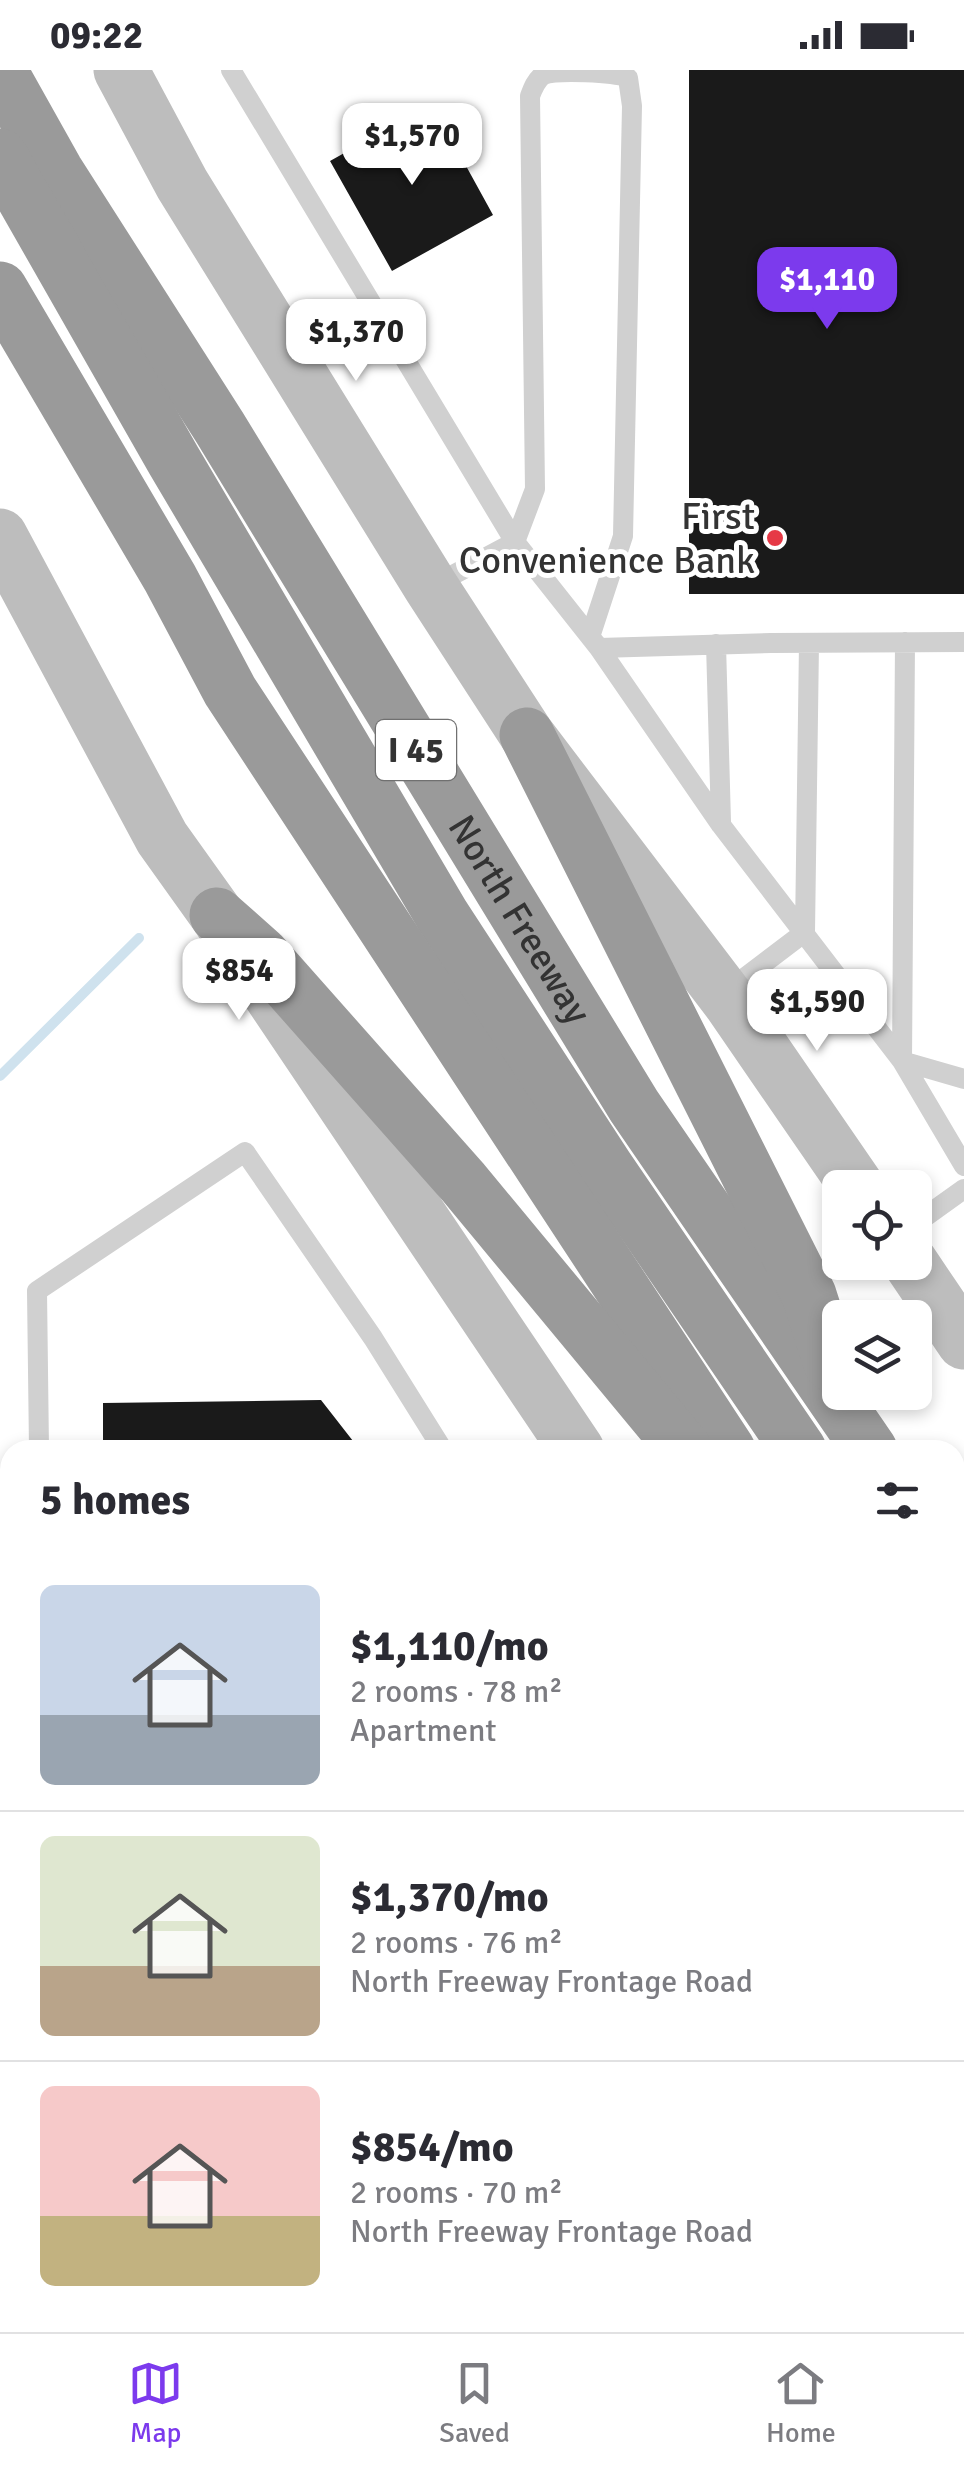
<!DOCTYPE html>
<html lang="en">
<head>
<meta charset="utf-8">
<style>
	:root { --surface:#fff; --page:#f2f2f3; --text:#2b2b33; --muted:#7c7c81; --line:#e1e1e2; --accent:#7c3aed }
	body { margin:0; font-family:Signika,sans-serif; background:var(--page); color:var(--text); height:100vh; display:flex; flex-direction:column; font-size:38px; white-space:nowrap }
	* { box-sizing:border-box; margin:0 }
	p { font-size:32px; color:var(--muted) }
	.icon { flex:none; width:55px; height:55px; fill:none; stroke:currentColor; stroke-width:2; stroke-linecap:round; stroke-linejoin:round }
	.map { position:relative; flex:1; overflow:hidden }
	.panel { position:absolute; left:0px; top:1370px; width:965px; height:892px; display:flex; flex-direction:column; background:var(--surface); border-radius:30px 30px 0 0; box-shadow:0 5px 15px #0003 }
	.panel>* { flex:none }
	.fabs { position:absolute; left:822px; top:1100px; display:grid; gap:20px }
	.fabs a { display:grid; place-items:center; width:110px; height:110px; border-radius:15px; background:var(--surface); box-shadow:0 5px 15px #0003; font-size:50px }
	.price { position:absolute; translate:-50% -85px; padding:0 22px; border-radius:20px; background:#fff; color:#222; font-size:32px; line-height:65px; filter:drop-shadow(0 2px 5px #0008) }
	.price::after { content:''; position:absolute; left:50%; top:60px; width:30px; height:22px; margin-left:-15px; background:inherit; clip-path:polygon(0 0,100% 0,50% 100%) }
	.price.on { background:var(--accent); color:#fff }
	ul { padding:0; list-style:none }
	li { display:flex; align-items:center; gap:30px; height:250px; padding:0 40px }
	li+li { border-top:2px solid var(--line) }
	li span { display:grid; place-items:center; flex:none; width:280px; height:200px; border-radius:15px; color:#555 }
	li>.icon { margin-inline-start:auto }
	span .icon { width:120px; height:120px; fill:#fffc; stroke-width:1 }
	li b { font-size:42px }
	h2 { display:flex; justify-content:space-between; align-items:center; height:120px; padding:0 40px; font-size:42px }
	.status { display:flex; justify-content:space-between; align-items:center; height:70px; padding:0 50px; background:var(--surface); direction:ltr }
	.status svg { height:28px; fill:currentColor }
	.tabs { display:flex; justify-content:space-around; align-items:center; height:140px; border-top:2px solid var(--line); background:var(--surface); font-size:28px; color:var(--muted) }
	.tabs a { display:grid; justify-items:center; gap:5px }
	.tabs .on { color:var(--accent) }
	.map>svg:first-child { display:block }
</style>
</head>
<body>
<div class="status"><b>09:22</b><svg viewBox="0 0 49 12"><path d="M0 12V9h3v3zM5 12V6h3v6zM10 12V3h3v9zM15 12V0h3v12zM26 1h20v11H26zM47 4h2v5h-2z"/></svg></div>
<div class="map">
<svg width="964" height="2262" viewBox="0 0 964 2262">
	<rect width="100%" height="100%" fill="#fff"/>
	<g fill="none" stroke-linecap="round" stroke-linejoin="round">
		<path stroke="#cfe2ee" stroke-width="10" d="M0 1006 139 868"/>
	</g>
	<path fill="#1a1a1a" d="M689 0H964V524H689Z
		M432 34 493 145 392 201 330 91Z
		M321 1330 360 1380H103V1333Z
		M10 2116V2252H26L23 2262H0V2142Z
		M87 2252H208V2262H87Z
		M250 2252H307V2262H250Z"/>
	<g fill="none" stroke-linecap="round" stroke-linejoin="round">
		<path stroke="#d0d0d0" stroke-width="20" d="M231 0 515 472 599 578 721 755 902 991 964 1096
			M432 516 515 472 535 419 530 26C533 18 536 10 543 5 557 0 614 2 628 8L632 36 623 466 590 567
			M716 574 721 752
			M599 578 771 573 964 572
			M726 922 805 862 809 573
			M902 991 905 572
			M902 991 964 1009
			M915 1154 964 1119
			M39 1380 37 1221 245 1082 373 1268 443 1380
			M0 2003 10 1939
			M955 2223 964 2222
			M455 2252V2262
			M800 2252V2262
			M358 2262V2252"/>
		<path stroke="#bdbdbd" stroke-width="55" d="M121 0 182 114 431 517 527 665 730 932 858 1118
			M0 466 162 768 217 845 577 1380
			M910 1192 964 1272
			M955 1866H964
			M0 1890H10
			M955 1940 964 1952"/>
		<g stroke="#9a9a9a" stroke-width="55">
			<path id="s1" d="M0 1 56 101 220 358 634 1036 870 1380"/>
			<path d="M0 86 174 391 442 845 606 1097 799 1380"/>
			<path d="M0 219 170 508 230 621 728 1380"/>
			<path d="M527 665 809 1225 831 1294"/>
			<path d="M217 845 261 884 463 1112 685 1380"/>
			<path d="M955 1503 964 1516"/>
			<path d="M955 1609 964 1622"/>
			<path d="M955 1718 964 1730"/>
		</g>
	</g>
	<circle fill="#e63946" stroke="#fff" stroke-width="4" cx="775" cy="468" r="10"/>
	<g text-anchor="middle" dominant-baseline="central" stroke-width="10" stroke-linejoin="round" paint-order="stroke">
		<rect fill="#fff" stroke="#707070" stroke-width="2.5" x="376" y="650" width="80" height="60" rx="8"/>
		<g font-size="35" font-weight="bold" fill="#333">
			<text x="416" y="680">I 45</text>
		</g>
		<g font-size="38" fill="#333" stroke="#fff" text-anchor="end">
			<text x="755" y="446">First<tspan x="755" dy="44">Convenience Bank</tspan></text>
		</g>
		<g font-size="38" fill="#333" stroke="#fff">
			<text stroke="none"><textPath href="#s1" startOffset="995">North Freeway</textPath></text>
		</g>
	</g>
</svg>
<div class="fabs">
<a><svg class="icon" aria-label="locate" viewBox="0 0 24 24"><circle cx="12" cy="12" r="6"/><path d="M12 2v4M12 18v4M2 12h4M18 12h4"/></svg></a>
<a><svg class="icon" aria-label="layers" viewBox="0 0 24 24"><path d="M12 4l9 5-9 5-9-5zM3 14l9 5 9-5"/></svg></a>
</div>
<b class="price" style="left:412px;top:118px">$1,570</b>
<b class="price on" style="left:827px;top:262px">$1,110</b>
<b class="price" style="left:356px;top:314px">$1,370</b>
<b class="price" style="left:239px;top:953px">$854</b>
<b class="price" style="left:817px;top:984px">$1,590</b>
<section class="panel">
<h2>5 homes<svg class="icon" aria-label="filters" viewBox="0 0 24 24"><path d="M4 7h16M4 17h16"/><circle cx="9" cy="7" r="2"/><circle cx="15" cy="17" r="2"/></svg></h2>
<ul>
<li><span style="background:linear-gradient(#c9d6e8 65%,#9aa5b1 0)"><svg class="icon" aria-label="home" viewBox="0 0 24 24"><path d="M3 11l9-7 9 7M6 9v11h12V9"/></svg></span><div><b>$1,110/mo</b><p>2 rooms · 78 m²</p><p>Apartment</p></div></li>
<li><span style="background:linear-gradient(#dfe7d0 65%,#b9a48a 0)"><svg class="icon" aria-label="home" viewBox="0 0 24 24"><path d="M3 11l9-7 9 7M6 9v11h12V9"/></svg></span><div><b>$1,370/mo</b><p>2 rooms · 76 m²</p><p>North Freeway Frontage Road</p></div></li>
<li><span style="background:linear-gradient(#f6c9c9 65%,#c2b280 0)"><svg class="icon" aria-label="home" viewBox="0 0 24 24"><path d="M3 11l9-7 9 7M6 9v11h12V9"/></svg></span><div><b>$854/mo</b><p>2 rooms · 70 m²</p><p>North Freeway Frontage Road</p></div></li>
</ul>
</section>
</div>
<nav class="tabs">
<a class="on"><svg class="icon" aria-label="map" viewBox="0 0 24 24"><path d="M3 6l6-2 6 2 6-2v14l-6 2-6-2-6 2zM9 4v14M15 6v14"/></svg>Map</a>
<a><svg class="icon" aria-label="saved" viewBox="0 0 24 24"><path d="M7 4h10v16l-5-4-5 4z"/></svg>Saved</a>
<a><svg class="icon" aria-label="home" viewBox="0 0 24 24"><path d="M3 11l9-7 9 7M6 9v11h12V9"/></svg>Home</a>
</nav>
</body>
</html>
